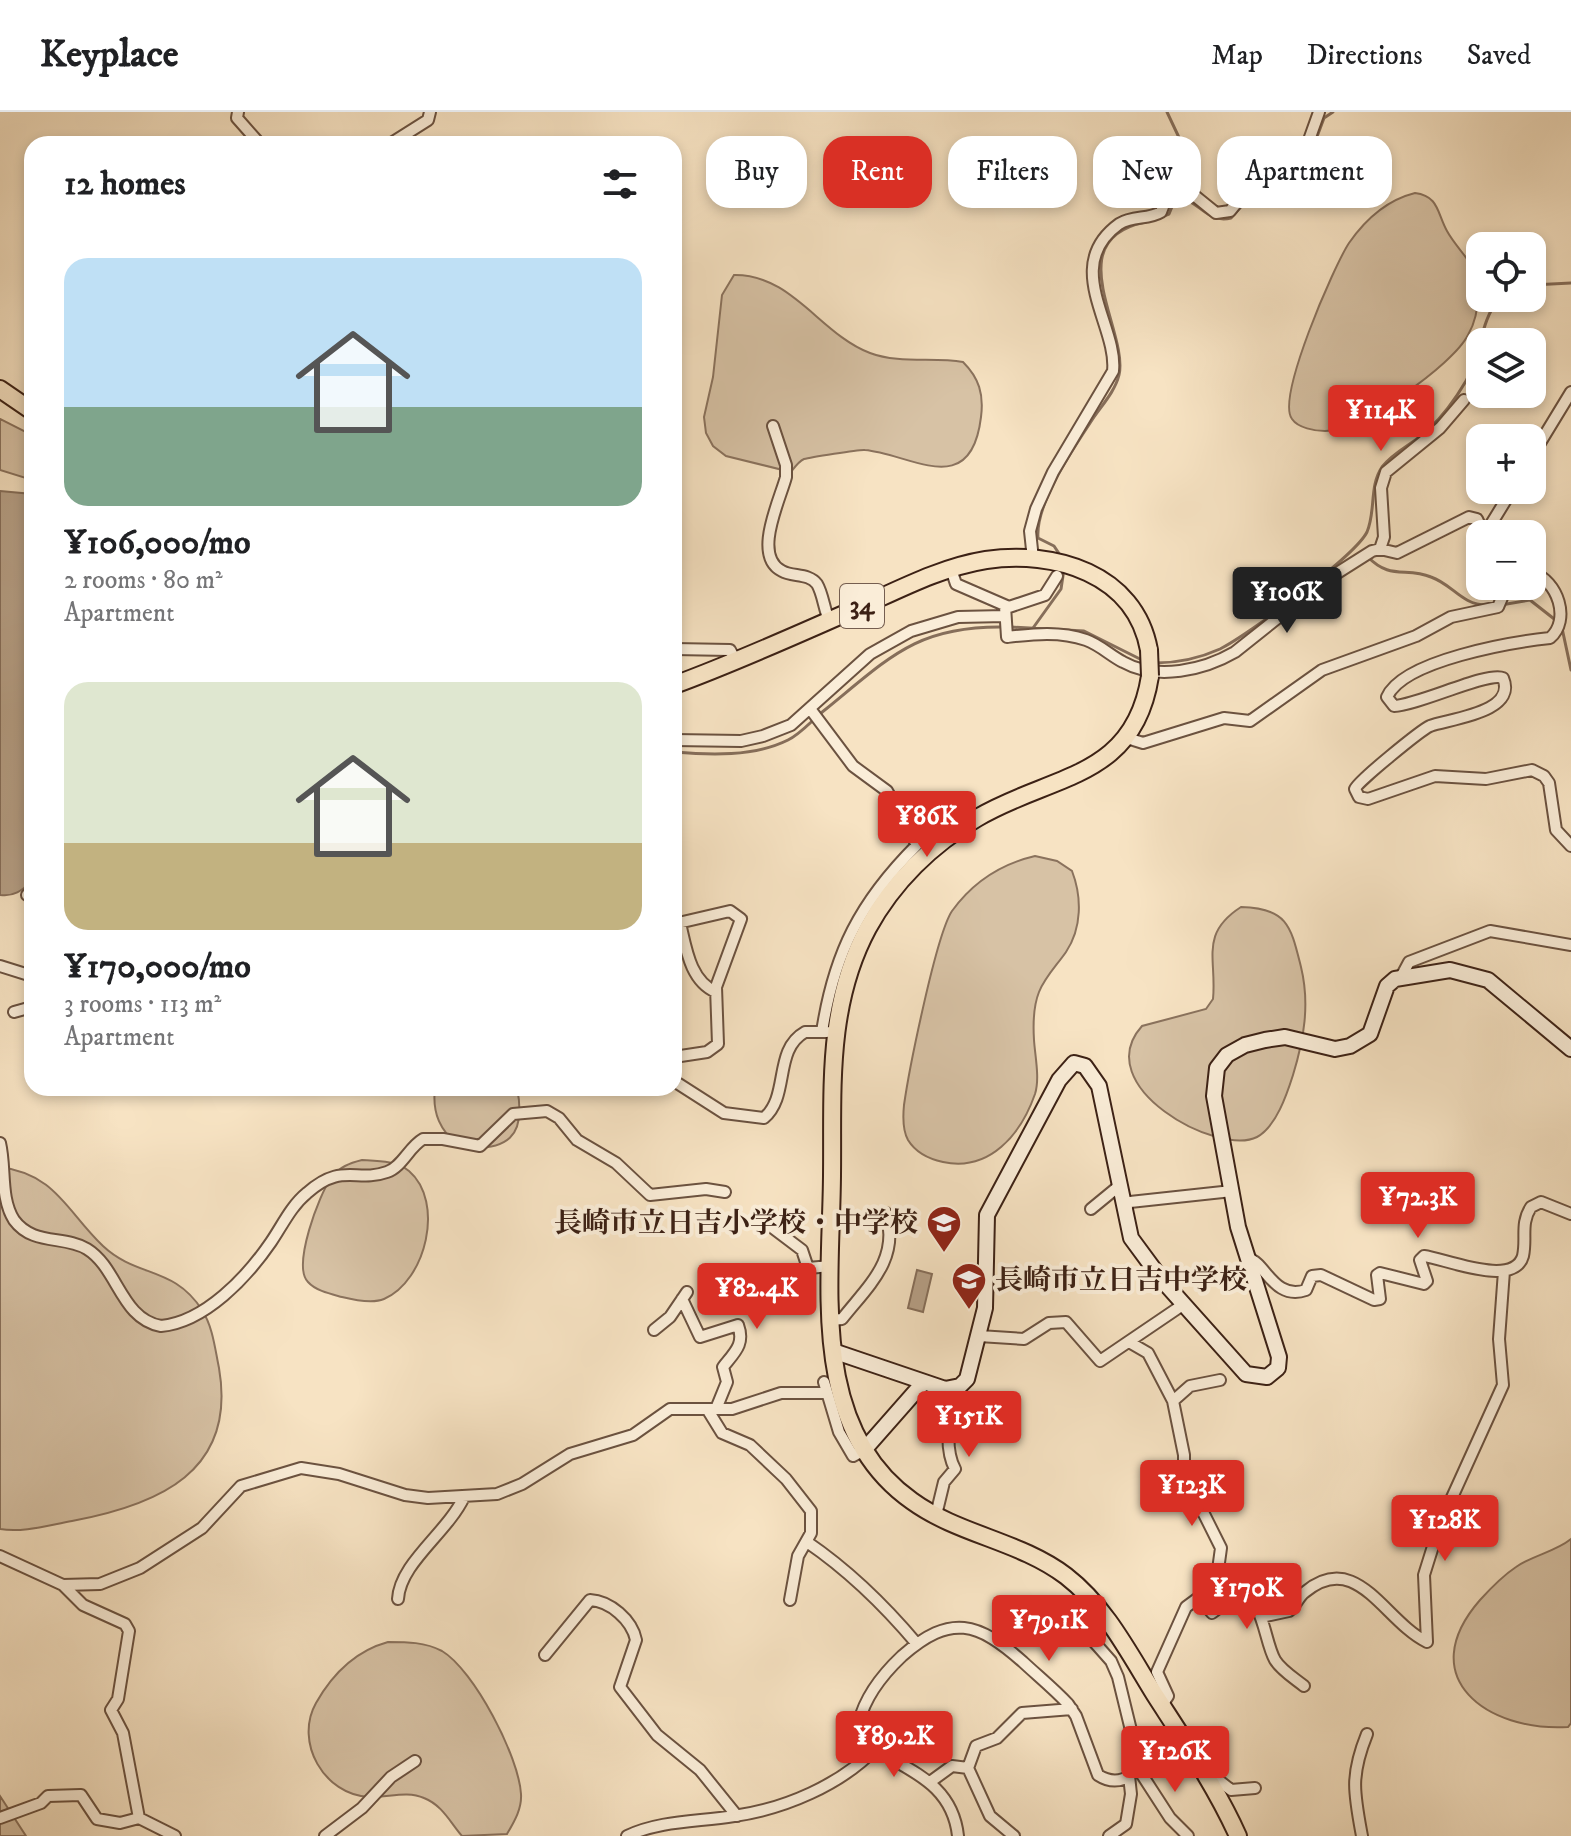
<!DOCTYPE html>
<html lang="en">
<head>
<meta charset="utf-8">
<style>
	:root { --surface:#fff; --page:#f6f6f6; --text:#202124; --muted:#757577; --line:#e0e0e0; --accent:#d93025 }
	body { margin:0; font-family:"IM FELL DW Pica","Noto Serif JP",serif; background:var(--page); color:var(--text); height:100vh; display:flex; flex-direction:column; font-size:30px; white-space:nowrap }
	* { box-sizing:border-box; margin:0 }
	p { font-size:26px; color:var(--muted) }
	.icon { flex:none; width:44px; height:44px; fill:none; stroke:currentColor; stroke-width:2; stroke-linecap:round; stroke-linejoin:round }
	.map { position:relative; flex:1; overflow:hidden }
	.details { position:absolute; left:24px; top:24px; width:658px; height:960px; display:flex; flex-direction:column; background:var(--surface); border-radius:24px; box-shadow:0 4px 12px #0003 }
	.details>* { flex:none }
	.guide { position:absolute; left:706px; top:24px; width:744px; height:72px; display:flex; gap:16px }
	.buttons { position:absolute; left:1466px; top:120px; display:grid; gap:16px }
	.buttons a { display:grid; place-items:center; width:80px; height:80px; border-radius:16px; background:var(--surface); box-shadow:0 4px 12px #0003; font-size:40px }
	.price { position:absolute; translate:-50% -68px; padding:0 18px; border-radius:8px; background:var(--accent); color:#fff; font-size:26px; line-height:52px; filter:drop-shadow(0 2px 4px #0008) }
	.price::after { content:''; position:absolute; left:50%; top:48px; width:24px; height:18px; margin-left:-12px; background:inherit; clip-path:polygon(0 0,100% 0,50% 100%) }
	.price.on { background:#222; color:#fff }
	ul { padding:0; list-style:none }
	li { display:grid; align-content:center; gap:16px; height:424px; padding:0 40px }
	li span { display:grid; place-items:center; height:248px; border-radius:24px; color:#555 }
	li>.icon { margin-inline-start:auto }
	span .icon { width:144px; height:144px; fill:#fffc; stroke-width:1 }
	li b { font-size:34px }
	h2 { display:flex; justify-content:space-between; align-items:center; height:96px; padding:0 40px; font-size:34px }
	.pill { padding:0 28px; border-radius:24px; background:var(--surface); box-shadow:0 4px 12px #0003; font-size:28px; line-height:72px }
	.pill.on { background:var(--accent); color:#fff }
	header { display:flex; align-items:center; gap:48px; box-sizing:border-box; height:112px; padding:0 40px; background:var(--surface); border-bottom:2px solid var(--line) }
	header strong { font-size:38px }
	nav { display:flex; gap:44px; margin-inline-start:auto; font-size:28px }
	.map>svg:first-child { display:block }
</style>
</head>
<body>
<header>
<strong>Keyplace</strong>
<nav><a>Map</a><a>Directions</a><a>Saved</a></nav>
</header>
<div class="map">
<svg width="1571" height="1724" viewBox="0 0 1571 1724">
	<rect width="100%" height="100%" fill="#f7e3c3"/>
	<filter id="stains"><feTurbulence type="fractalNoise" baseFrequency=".0025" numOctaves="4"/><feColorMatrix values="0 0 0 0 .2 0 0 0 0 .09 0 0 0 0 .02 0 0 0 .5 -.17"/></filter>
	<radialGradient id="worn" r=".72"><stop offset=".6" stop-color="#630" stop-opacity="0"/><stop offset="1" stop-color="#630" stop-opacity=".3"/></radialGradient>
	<path fill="#d7c2a5" stroke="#8a725d" stroke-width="2" d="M1415 81C1439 84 1437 101 1447 119 1459 141 1480 153 1478 182 1478 195 1475 211 1468 223 1453 253 1359 319 1325 319 1315 319 1298 316 1292 307 1276 286 1334 154 1349 131 1365 108 1387 88 1415 81Z
		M734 163C792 162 820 222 870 241 899 252 933 245 963 250 979 266 984 282 981 305 971 389 911 342 865 338 860 337 808 346 804 347 799 349 794 356 791 360L726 344 713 334 706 321 704 305 713 265 722 183Z
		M0 307 32 323V368L0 358Z
		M1035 744 1057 749 1072 759C1082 785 1082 816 1066 840 1057 853 1045 865 1039 880 1033 895 1033 912 1034 928 1035 944 1040 966 1035 982 1021 1022 990 1060 943 1050 929 1047 916 1041 908 1028 903 1019 903 1003 904 993 909 958 936 823 952 799 973 770 1001 752 1035 744Z
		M1241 795C1288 796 1291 815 1301 855 1310 892 1304 927 1293 963 1287 982 1276 1015 1257 1025 1218 1045 1088 974 1142 914L1206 897 1213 887C1217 847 1199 822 1241 795Z
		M435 976H517C527 1025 507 1040 460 1035 440 1019 432 1001 435 976Z
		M362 1048C378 1049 397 1049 409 1059 445 1090 426 1169 384 1187 372 1192 354 1188 342 1185 331 1182 316 1179 308 1170 292 1154 319 1083 331 1066 339 1055 350 1051 362 1048Z
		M0 1055C56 1062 67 1100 103 1134 137 1166 174 1154 202 1198 213 1215 215 1237 219 1256 237 1360 158 1393 72 1409 49 1413 23 1421 0 1417Z
		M1571 1427V1611L1568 1615C1488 1620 1412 1566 1480 1488 1490 1477 1504 1463 1516 1455 1533 1443 1555 1440 1571 1427Z
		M388 1530C407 1530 425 1530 442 1539 474 1558 519 1645 521 1682 522 1697 514 1710 507 1722L462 1724C450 1710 442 1693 424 1686 407 1678 387 1686 369 1685 324 1683 294 1630 316 1591 333 1561 355 1539 388 1530Z
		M0 1684 26 1724H0Z"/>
	<path fill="#b7a188" stroke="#866e5a" stroke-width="2" d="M0 379 32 382V769C22 778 15 785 0 783Z
		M917 1158 932 1162 923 1200 908 1196Z"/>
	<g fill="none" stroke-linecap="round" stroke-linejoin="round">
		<path stroke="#866e5a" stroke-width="3" d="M1167 0 1183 34 1178 76
			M1153 108 1169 102 1176 85C1199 87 1206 112 1231 106L1251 83 1298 61 1309 46 1324 6 1333 0
			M1532 173 1571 171
			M1368 445C1390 468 1406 455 1431 465 1452 472 1462 493 1486 493
			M1062 446 1054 434 1038 426C1035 391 1075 334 1094 305 1103 292 1115 279 1119 263 1129 219 1057 127 1146 110
			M1501 493 1530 488 1558 510
			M1011 515 1084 519 1144 549
			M1033 516 1061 477 1064 457
			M1562 516 1571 558
			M1155 551C1177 551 1200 546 1220 537 1247 524 1355 444 1367 420 1376 399 1369 374 1382 355 1394 339 1415 331 1429 317 1444 303 1456 286 1466 269 1482 241 1479 212 1499 186
			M674 640C709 643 754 645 788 628 801 622 814 606 826 597 890 545 917 514 1003 515"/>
		<defs>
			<path id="street" d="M238 0 237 6 260 32
				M390 32 428 8 430 0
				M773 314 786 353V365C780 388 752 444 782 459 792 465 809 461 817 472 823 482 824 497 829 508
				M1532 344 1571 280
				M1485 422 1512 378
				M1380 437 1384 425 1381 376 1386 360 1440 316 1464 288
				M1033 447 1030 419 1036 397 1053 360 1113 259C1118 214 1061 154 1119 112 1133 103 1148 108 1161 100L1170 77 1195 84 1216 101 1230 99 1248 77 1284 63 1295 53 1304 42 1319 0
				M951 457 956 472 1009 495 1045 483 1057 464
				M1532 460C1558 469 1571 508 1550 526 1513 530 1403 548 1387 585L1394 594C1419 593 1488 559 1503 566 1518 601 1448 607 1430 614 1421 618 1357 670 1355 677L1359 685 1368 687 1435 664 1486 667 1532 658 1544 664 1549 671 1556 718 1571 734
				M1005 494 1007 525C1034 522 1060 519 1086 528 1100 533 1111 544 1123 550 1157 569 1204 558 1235 540L1323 470 1372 439 1380 437 1397 441 1469 405 1477 407 1484 422
				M674 537 730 538 736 549
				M811 598 853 654 887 679 917 733C860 790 834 841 822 920
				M1127 626 1143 631 1224 606 1250 609 1322 558 1416 524 1451 505 1498 495 1507 474
				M674 628 741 629 763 624 791 613 870 542 911 519 958 505 1005 504
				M27 783 32 778
				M680 811C686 836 690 869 716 880
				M674 812 730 799 741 807 716 875 718 932 707 940 674 945
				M0 854 32 864
				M1401 865 1409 850 1490 819 1571 833
				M14 900 32 895
				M674 969 724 1001 764 1006C790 984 773 938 805 920H827
				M0 1031C6 1056 0 1086 14 1108 33 1134 64 1123 87 1137 118 1156 121 1207 161 1214 205 1210 247 1165 271 1130 282 1114 291 1094 307 1081 342 1050 356 1071 387 1060 402 1055 409 1035 423 1027H443L480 1034 513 1002 547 999 559 1006 577 1028 616 1051 650 1083 706 1077 725 1080
				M1091 1097 1119 1074
				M1124 1097 1130 1090 1232 1079
				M761 1107 802 1138 808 1156 831 1154
				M1249 1147C1265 1150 1274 1189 1306 1178L1312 1164 1321 1163 1374 1188 1380 1187 1377 1163 1380 1161 1424 1172 1427 1169 1420 1148 1424 1144C1446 1147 1514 1176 1523 1144 1527 1126 1520 1112 1531 1095L1541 1090 1571 1102
				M682 1187 700 1225 738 1213C745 1232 735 1240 723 1255L727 1270 716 1297
				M832 1208 842 1207C869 1173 900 1147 886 1101
				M654 1218 670 1205 687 1180
				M979 1224 1024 1227 1049 1211 1066 1210 1100 1249 1184 1192
				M1129 1230 1148 1241 1173 1289 1184 1343V1362L1221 1436 1217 1465 1205 1481 1186 1495 1157 1560 1168 1584 1162 1593
				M824 1270 839 1320 853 1344 864 1338
				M1173 1289 1190 1274 1220 1268
				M709 1300 722 1321 750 1333 786 1367 811 1399V1421L798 1444 790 1488
				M936 1403 944 1370 955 1357C943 1335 950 1300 955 1276
				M807 1430C848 1458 885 1494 917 1532
				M0 1444 63 1473 100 1472 140 1456 202 1416 241 1374 301 1356 339 1362 405 1383 428 1386 497 1382 522 1372 570 1342 633 1323 670 1297H732L781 1281H826
				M63 1473 83 1493 125 1512 129 1519 118 1587 111 1598 123 1621 139 1706 175 1724
				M1199 1486 1212 1501 1239 1481C1264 1486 1264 1529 1275 1548 1281 1558 1294 1566 1304 1574
				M398 1487C400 1451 447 1421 464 1385
				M1261 1505 1289 1499C1296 1494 1298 1485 1305 1480 1357 1437 1384 1509 1427 1530L1424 1463 1429 1447 1440 1412 1503 1273 1499 1227 1504 1159
				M545 1543 590 1488C610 1489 632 1508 636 1528L620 1575 657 1623 700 1658 737 1704
				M1137 1655 1170 1706 1188 1724
				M968 1656 990 1704 1014 1724
				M1209 1667H1217L1231 1678 1255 1676
				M930 1670 952 1654 968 1656 976 1634 997 1626 1022 1601 1072 1597
				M0 1706 41 1691 48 1684 81 1683 97 1707 120 1711 139 1706
				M325 1724 362 1696 391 1665 415 1649
				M627 1724C661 1708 698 1710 734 1704 784 1697 841 1673 876 1636
				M958 1724C950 1649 862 1654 859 1610 865 1585 884 1561 902 1544 951 1501 978 1510 1023 1550 1038 1564 1054 1577 1068 1592L1076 1604 1098 1663C1115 1674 1135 1668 1138 1647L1118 1565 1111 1549 1080 1514V1498L1091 1487
				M1109 1724 1126 1712 1131 1682 1129 1664
				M1362 1724C1354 1681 1350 1664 1367 1622"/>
			<path id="secondary" d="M833 1239 945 1277 960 1274 967 1267 985 1196 987 1103 1059 968 1074 951 1085 954 1099 974 1131 1126 1162 1168 1246 1262 1267 1265 1278 1256 1279 1245 1238 1115 1214 984 1217 956 1227 943 1245 933 1265 928 1285 925 1335 937 1350 934 1370 922 1387 874 1395 867 1450 858 1488 868 1571 937
				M864 1338 923 1271"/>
			<path id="primary" d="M0 277 32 299
				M1150 564C1134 668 1051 662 977 706 932 732 893 770 868 816 826 894 833 978 832 1064 831 1173 809 1317 912 1389 959 1423 1020 1429 1066 1464 1105 1494 1129 1541 1155 1583 1184 1628 1216 1675 1238 1724
				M674 573C737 550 798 522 860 495 900 477 942 455 986 448 1054 438 1135 461 1149 538"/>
		</defs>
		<use href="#street" stroke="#6b5240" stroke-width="14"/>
		<use href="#secondary" stroke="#3c2115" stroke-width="18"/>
		<use href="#primary" stroke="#3c2115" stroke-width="20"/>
		<use href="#street" stroke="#faedd8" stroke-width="10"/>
		<use href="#secondary" stroke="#faedd8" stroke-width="14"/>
		<use href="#primary" stroke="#f7e3c3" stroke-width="16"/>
		<defs>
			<path id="primary-bridge" d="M1149 538 1150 564"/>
		</defs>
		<use href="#primary-bridge" stroke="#3c2115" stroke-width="20" stroke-linecap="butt"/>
		<use href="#primary-bridge" stroke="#f7e3c3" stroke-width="16"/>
	</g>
	<defs>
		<symbol id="school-pin" viewBox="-11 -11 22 30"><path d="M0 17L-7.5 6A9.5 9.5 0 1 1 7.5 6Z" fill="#8f2418" stroke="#faedd8"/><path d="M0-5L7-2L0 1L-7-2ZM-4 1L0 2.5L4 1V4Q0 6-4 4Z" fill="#fff"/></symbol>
	</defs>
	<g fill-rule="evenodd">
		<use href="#school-pin" x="924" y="1091" width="40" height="54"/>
		<use href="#school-pin" x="949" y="1148" width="40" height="54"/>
	</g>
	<g text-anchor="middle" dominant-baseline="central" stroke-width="8" stroke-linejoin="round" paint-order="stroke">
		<rect fill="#faedd8" stroke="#755e50" stroke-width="2" x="840" y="472" width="44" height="44" rx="6"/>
		<g font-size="26" font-weight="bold" fill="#3c2115">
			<text x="862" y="494">34</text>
		</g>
		<g font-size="28" font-weight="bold" fill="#3c2115" stroke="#faedd8" text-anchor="end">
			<text x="918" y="1111">長崎市立日吉小学校・中学校</text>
			<text x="995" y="1168" text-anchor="start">長崎市立日吉中学校</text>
		</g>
	</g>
	<rect width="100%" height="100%" filter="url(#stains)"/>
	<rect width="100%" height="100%" fill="url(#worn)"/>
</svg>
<div class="buttons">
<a><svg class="icon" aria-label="locate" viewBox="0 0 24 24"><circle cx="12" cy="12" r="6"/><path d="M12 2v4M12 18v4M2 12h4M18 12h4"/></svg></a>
<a><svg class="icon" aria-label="layers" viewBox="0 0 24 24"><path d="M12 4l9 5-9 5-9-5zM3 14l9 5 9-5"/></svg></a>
<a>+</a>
<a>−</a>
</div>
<b class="price" style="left:1381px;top:341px">¥114K</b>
<b class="price on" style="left:1287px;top:523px">¥106K</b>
<b class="price" style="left:927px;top:747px">¥86K</b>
<b class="price" style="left:1418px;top:1128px">¥72.3K</b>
<b class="price" style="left:757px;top:1219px">¥82.4K</b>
<b class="price" style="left:969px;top:1347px">¥151K</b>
<b class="price" style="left:1192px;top:1416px">¥123K</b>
<b class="price" style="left:1445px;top:1451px">¥128K</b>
<b class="price" style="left:1247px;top:1519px">¥170K</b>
<b class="price" style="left:1049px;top:1551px">¥79.1K</b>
<b class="price" style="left:894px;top:1667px">¥89.2K</b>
<b class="price" style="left:1175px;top:1682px">¥126K</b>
<div class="guide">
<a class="pill">Buy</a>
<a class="pill on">Rent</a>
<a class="pill">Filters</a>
<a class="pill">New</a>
<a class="pill">Apartment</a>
</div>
<section class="details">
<h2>12 homes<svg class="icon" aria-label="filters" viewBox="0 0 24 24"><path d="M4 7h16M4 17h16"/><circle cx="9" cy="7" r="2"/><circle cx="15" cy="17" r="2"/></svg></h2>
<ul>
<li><span style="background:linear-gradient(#bfe0f5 60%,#7fa58c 0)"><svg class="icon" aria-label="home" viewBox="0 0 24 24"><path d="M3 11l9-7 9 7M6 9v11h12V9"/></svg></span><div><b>¥106,000/mo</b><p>2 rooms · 80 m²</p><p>Apartment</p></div></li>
<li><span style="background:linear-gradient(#dfe7d0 65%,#c2b280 0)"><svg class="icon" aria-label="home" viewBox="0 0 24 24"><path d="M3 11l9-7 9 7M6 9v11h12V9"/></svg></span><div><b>¥170,000/mo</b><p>3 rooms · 113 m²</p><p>Apartment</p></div></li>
</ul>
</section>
</div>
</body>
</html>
